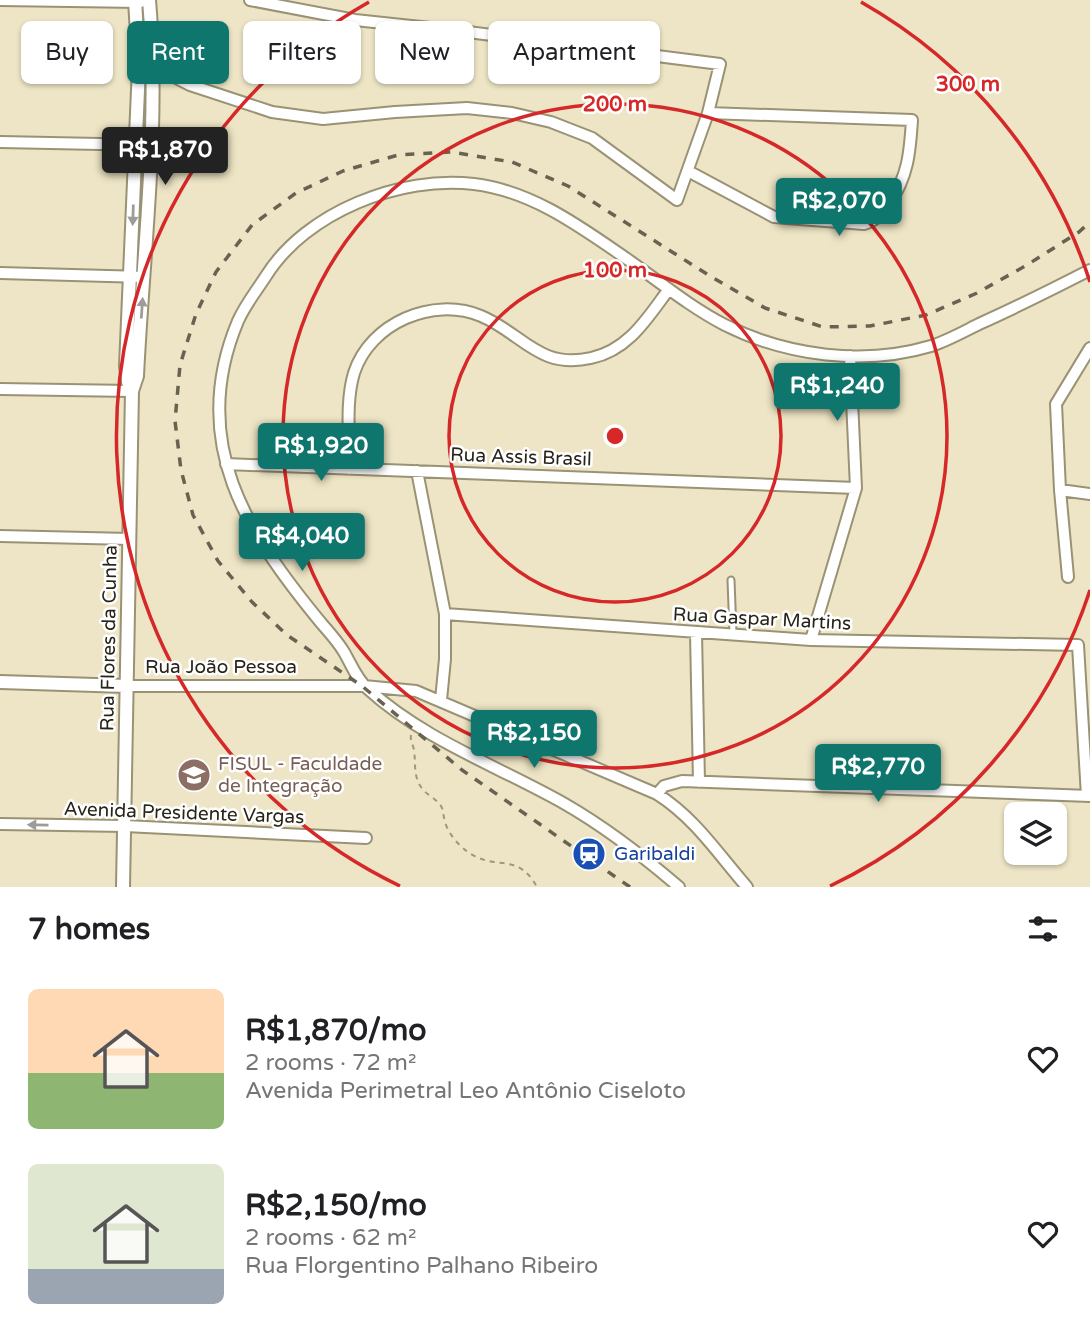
<!DOCTYPE html>
<html lang="en">
<head>
<meta charset="utf-8">
<style>
	:root { --surface:#fff; --page:#f2f2f2; --text:#202124; --muted:#757577; --accent:#0f766e }
	body { margin:0; font-family:"Varela Round",sans-serif; background:var(--page); color:var(--text); height:100vh; display:flex; flex-direction:column; font-size:26px; white-space:nowrap }
	* { box-sizing:border-box; margin:0 }
	p { font-size:23px; color:var(--muted) }
	.icon { flex:none; width:38px; height:38px; fill:none; stroke:currentColor; stroke-width:2; stroke-linecap:round; stroke-linejoin:round }
	.map { position:relative; height:887px; overflow:hidden }
	.details { display:flex; flex-direction:column; background:var(--surface); flex:1 }
	.details>* { flex:none }
	.hud { position:absolute; left:21px; top:21px; width:700px; height:63px; display:flex; gap:14px }
	.controls { position:absolute; left:1004px; top:802px; display:grid; gap:14px }
	.controls a { display:grid; place-items:center; width:63px; height:63px; border-radius:10px; background:var(--surface); box-shadow:0 2px 5px #0004; font-size:35px }
	.price { position:absolute; translate:-50% -60px; padding:0 16px; border-radius:7px; background:var(--accent); color:#fff; font-size:23px; line-height:46px; filter:drop-shadow(0 2px 4px #0008) }
	.price::after { content:''; position:absolute; left:50%; top:42px; width:21px; height:16px; margin-left:-10px; background:inherit; clip-path:polygon(0 0,100% 0,50% 100%) }
	.price.active { background:#222; color:#fff }
	ul { padding:0; list-style:none }
	li { display:flex; align-items:center; gap:21px; height:175px; padding:0 28px }
	li span { display:grid; place-items:center; flex:none; width:196px; height:140px; border-radius:10px; color:#555 }
	li>.icon { margin-inline-start:auto }
	span .icon { width:84px; height:84px; fill:#fffc; stroke-width:1 }
	li b { font-size:30px }
	h2 { display:flex; justify-content:space-between; align-items:center; height:84px; padding:0 28px; font-size:30px }
	.tag { padding:0 24px; border-radius:10px; background:var(--surface); box-shadow:0 2px 5px #0004; font-size:24px; line-height:63px }
	.tag.active { background:var(--accent); color:#fff }
	.map>svg:first-child { display:block }
</style>
</head>
<body>
<div class="map">
<svg width="1090" height="887" viewBox="0 0 1090 887">
	<rect width="100%" height="100%" fill="#ede5c5"/>
	<g fill="none" stroke-linecap="round" stroke-linejoin="round">
		<defs>
			<path id="service" d="M731 580 733 633"/>
			<path id="minor" d="M0 0 141 2
				M139 67 153 66 190 85 272 112 323 119 395 112 467 108 512 113 551 122 592 138 677 200 708 113 720 64 468 32 355 20 250 0
				M0 142 150 145
				M688 171 774 217 864 224C877 220 881 214 889 204 908 177 910 152 912 120L708 113
				M0 273 144 277
				M0 389 132 391
				M226 464 856 488
				M349 469C350 438 345 403 354 373 370 323 433 296 481 316 522 333 539 370 591 358 629 350 648 317 669 289
				M417 471 445 614V659L441 700
				M1060 490 1090 494
				M0 536 130 539
				M1068 577 1060 490 1056 404 1090 348
				M445 614 811 640 1078 645 1087 796
				M696 633 699 782
				M811 640 856 488 850 356
				M127 686H364L416 691 657 794C695 818 718 854 747 887
				M657 794 664 786 682 781 1090 796
				M0 824 125 826 366 838
				M679 887C644 857 605 827 565 804 500 767 424 740 368 689 357 680 351 664 344 652 338 642 330 633 322 624 247 533 187 442 238 321 245 305 257 290 266 276 306 212 401 175 474 184 533 191 582 228 630 261 661 283 692 308 725 325 787 356 864 366 931 346 947 341 963 332 979 324 1017 307 1053 289 1090 270"/>
			<path id="tertiary" d="M132 391 128 382 126 366 139 67 135 0
				M0 682 127 686
				M123 887 132 391 137 376C143 251 160 125 149 0"/>
		</defs>
		<use href="#service" stroke="#999274" stroke-width="9"/>
		<use href="#minor" stroke="#999274" stroke-width="14"/>
		<use href="#tertiary" stroke="#999274" stroke-width="16"/>
		<path stroke="#9e9780" stroke-width="2" stroke-dasharray="5 5" stroke-linecap="butt" d="M411 735C410 742 413 744 414 750 416 764 413 775 421 787 426 795 436 798 441 806 444 811 443 816 445 822 448 833 458 845 468 852 496 872 517 851 537 887"/>
		<use href="#service" stroke="#fff" stroke-width="5"/>
		<use href="#minor" stroke="#fff" stroke-width="10"/>
		<use href="#tertiary" stroke="#fff" stroke-width="12"/>
		<path stroke="#686351" stroke-width="3.5" stroke-dasharray="9 9" stroke-linecap="butt" d="M630 887 462 770 362 686 287 635 252 602 218 561 193 515 181 470 175 421 180 365 196 314 216 272 252 225 296 193 343 171 398 155 451 152 512 162 568 186 710 276 765 308 823 327 870 326 926 315 977 293 1027 265 1079 232 1090 222"/>
	</g>
	<defs><path id="oneway-solid" d="M-6-.8H1V-3.2L6.5 0L1 3.2V.8H-6Z" transform="scale(1.75)"/></defs>
	<g fill="#9e9c98">
		<use href="#oneway-solid" transform="translate(133 215) rotate(92)"/>
		<use href="#oneway-solid" transform="translate(142 308) rotate(-86)"/>
		<use href="#oneway-solid" transform="translate(38 825) rotate(-179)"/>
	</g>
	<g fill="none" stroke="#d62828" stroke-width="3.5">
		<circle cx="615" cy="436" r="166"/>
		<circle cx="615" cy="436" r="332"/>
		<path d="M1090 590A499 499 0 0 1 830 886M400 886A499 499 0 0 1 369 2M861 2A499 499 0 0 1 1090 282"/>
	</g>
	<defs>
		<symbol id="university-disc" viewBox="-11 -11 22 22"><circle r="9.5" fill="#8d6e63" stroke="#fff"/><path d="M0-5L7-2L0 1L-7-2ZM-4 1L0 2.5L4 1V4Q0 6-4 4Z" fill="#fff"/></symbol>
		<symbol id="station-disc" viewBox="-11 -11 22 22"><circle r="9.5" fill="#1a4fb4" stroke="#fff"/><path d="M-3-6H3Q5-6 5-4V2Q5 4 3 4L4.5 6H3L1.5 4h-3L-3 6H-4.5L-3 4Q-5 4-5 2V-4Q-5-6-3-6ZM-3.5-4v3h7v-3ZM-3.5 1v1.5H-2V1ZM2 1v1.5H3.5V1Z" fill="#fff"/></symbol>
	</defs>
	<g fill-rule="evenodd">
		<use href="#university-disc" x="175" y="756" width="38" height="38"/>
		<use href="#station-disc" x="570" y="835" width="38" height="38"/>
	</g>
	<g text-anchor="middle" dominant-baseline="central" stroke-width="5" stroke-linejoin="round" paint-order="stroke">
		<g font-size="19" fill="#282419" stroke="#fff">
			<text transform="translate(521 457) rotate(2)">Rua Assis Brasil</text>
			<text transform="translate(762 619) rotate(3)">Rua Gaspar Martins</text>
			<text transform="translate(109 638) rotate(-89)">Rua Flores da Cunha</text>
			<text x="221" y="667">Rua João Pessoa</text>
			<text transform="translate(184 813) rotate(2)">Avenida Presidente Vargas</text>
		</g>
		<g font-size="19" fill="#785e54" stroke="#fff" text-anchor="start">
			<text x="218" y="764">FISUL - Faculdade<tspan x="218" dy="22">de Integração</tspan></text>
		</g>
		<g font-size="19" fill="#164399" stroke="#fff" text-anchor="start">
			<text x="614" y="854">Garibaldi</text>
		</g>
	</g>
	<circle cx="615" cy="436" r="10" fill="#d62828" stroke="#fff" stroke-width="3.5"/>
	<g font-size="21" text-anchor="middle" font-weight="bold" fill="#d62828" stroke="#fff" stroke-width="5" stroke-linejoin="round" paint-order="stroke">
		<text x="968" y="91">300 m</text>
		<text x="615" y="111">200 m</text>
		<text x="615" y="277">100 m</text>
	</g>
</svg>
<div class="controls">
<a><svg class="icon" aria-label="layers" viewBox="0 0 24 24"><path d="M12 4l9 5-9 5-9-5zM3 14l9 5 9-5"/></svg></a>
</div>
<b class="price active" style="left:165px;top:187px">R$1,870</b>
<b class="price" style="left:839px;top:238px">R$2,070</b>
<b class="price" style="left:837px;top:423px">R$1,240</b>
<b class="price" style="left:321px;top:483px">R$1,920</b>
<b class="price" style="left:302px;top:573px">R$4,040</b>
<b class="price" style="left:534px;top:770px">R$2,150</b>
<b class="price" style="left:878px;top:804px">R$2,770</b>
<div class="hud">
<a class="tag">Buy</a>
<a class="tag active">Rent</a>
<a class="tag">Filters</a>
<a class="tag">New</a>
<a class="tag">Apartment</a>
</div>
</div>
<section class="details">
<h2>7 homes<svg class="icon" aria-label="filters" viewBox="0 0 24 24"><path d="M4 7h16M4 17h16"/><circle cx="9" cy="7" r="2"/><circle cx="15" cy="17" r="2"/></svg></h2>
<ul>
<li><span style="background:linear-gradient(#ffd9b3 60%,#8fb573 0)"><svg class="icon" aria-label="home" viewBox="0 0 24 24"><path d="M3 11l9-7 9 7M6 9v11h12V9"/></svg></span><div><b>R$1,870/mo</b><p>2 rooms · 72 m²</p><p>Avenida Perimetral Leo Antônio Ciseloto</p></div><svg class="icon" aria-label="heart" viewBox="0 0 24 24"><path d="M12 20l-8-8c-3-5 5-10 8-4 3-6 11-1 8 4z"/></svg></li>
<li><span style="background:linear-gradient(#dfe7d0 75%,#9aa5b1 0)"><svg class="icon" aria-label="home" viewBox="0 0 24 24"><path d="M3 11l9-7 9 7M6 9v11h12V9"/></svg></span><div><b>R$2,150/mo</b><p>2 rooms · 62 m²</p><p>Rua Florgentino Palhano Ribeiro</p></div><svg class="icon" aria-label="heart" viewBox="0 0 24 24"><path d="M12 20l-8-8c-3-5 5-10 8-4 3-6 11-1 8 4z"/></svg></li>
</ul>
</section>
</body>
</html>
